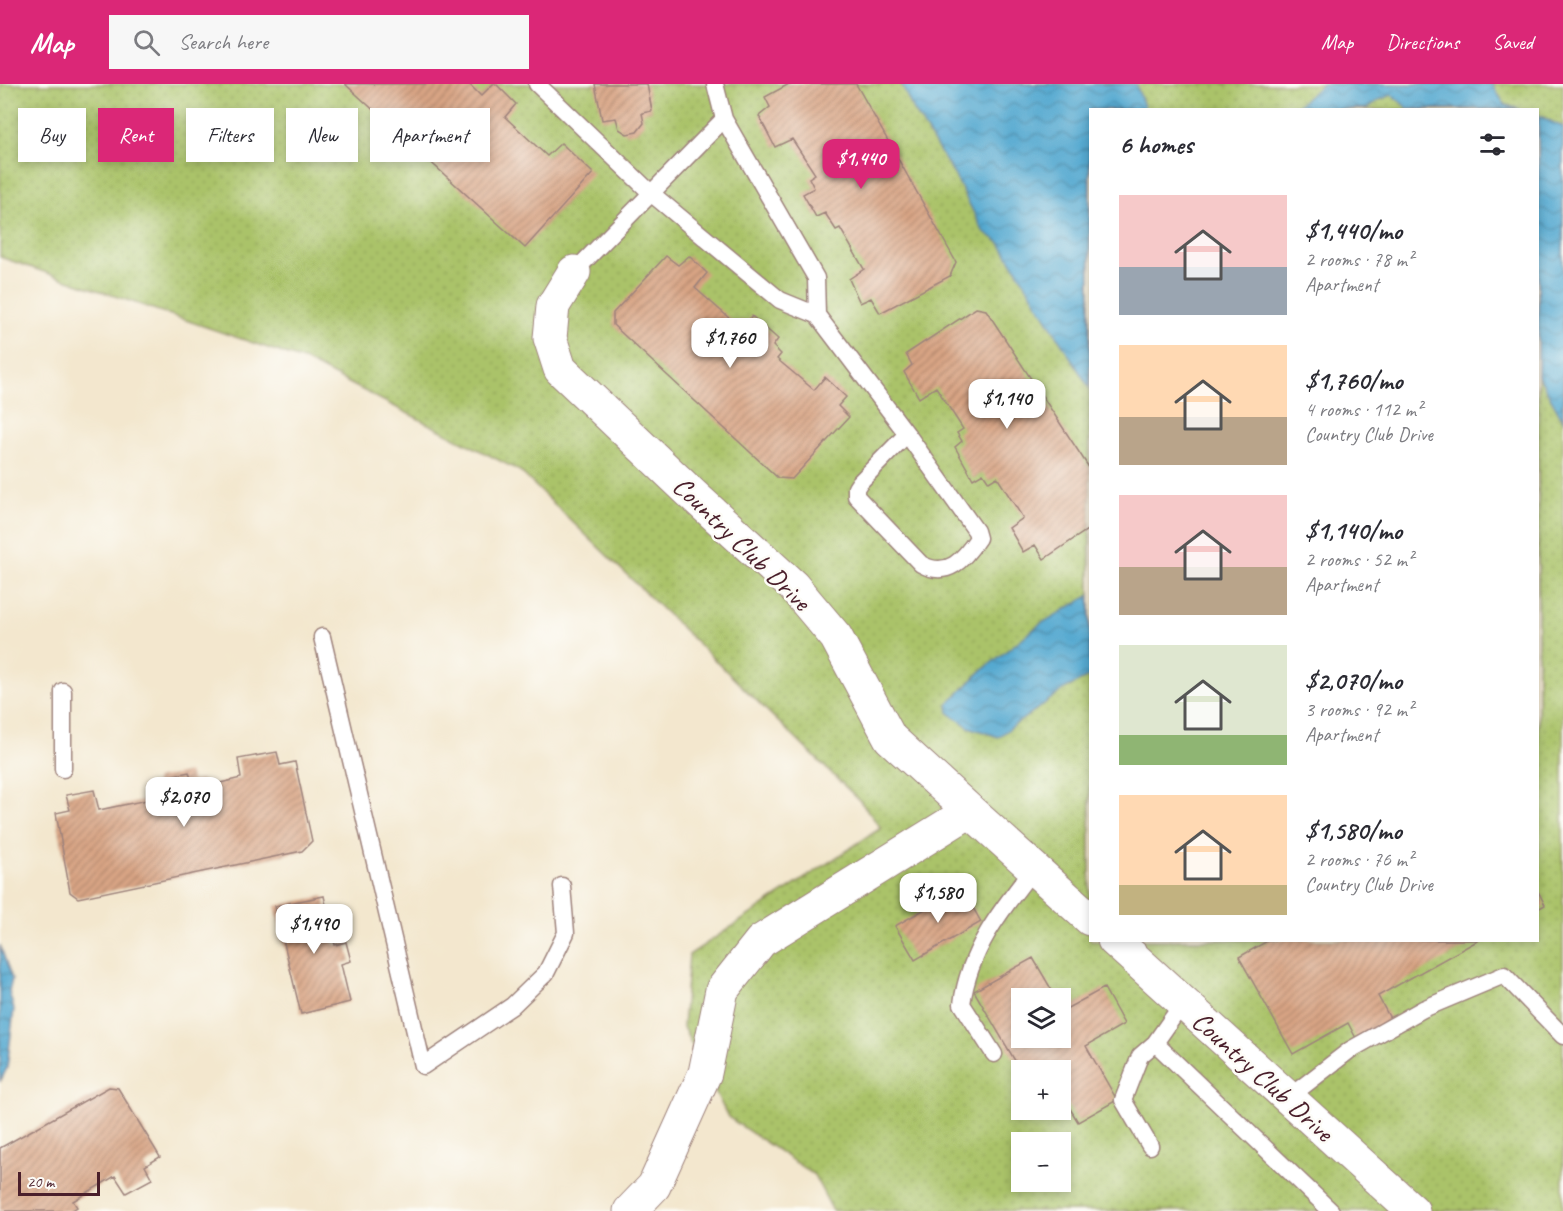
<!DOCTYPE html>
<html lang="en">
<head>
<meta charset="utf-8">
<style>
	:root { --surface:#fff; --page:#f7f7f7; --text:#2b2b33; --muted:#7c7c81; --accent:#db2777 }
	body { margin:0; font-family:Caveat,sans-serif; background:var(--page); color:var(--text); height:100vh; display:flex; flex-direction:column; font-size:22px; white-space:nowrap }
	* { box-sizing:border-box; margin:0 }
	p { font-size:20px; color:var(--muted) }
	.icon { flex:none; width:33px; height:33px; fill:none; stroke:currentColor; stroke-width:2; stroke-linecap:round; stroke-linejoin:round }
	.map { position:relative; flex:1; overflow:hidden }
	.sheet { position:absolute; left:1089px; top:24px; width:450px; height:834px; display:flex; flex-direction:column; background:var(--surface); border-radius:0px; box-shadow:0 3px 9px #0003 }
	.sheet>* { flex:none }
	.banner { position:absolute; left:18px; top:24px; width:570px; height:54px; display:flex; gap:12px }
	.fabs { position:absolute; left:1011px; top:904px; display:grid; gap:12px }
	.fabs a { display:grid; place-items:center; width:60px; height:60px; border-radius:0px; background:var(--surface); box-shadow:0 3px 9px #0003; font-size:30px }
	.scale { position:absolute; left:18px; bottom:15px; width:82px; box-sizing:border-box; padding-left:6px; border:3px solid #4a1f2b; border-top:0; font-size:16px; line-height:21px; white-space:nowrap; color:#4a1f2b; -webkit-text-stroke:4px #fdfcf7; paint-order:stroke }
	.price { position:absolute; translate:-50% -51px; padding:0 14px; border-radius:12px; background:#fff; color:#222; font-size:20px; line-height:39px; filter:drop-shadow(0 2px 3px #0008) }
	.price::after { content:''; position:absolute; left:50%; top:36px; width:18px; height:14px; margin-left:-9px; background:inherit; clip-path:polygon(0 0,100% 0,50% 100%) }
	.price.active { background:var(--accent); color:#fff }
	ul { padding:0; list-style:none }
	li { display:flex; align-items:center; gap:18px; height:150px; padding:0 30px }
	li span { display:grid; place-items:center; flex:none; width:168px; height:120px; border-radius:0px; color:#555 }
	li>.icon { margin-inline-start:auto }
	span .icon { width:72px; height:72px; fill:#fffc; stroke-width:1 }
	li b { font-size:26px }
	h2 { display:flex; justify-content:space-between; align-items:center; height:72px; padding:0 30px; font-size:26px }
	.pill { padding:0 21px; border-radius:0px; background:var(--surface); box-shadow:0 3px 9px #0003; font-size:21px; line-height:54px }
	.pill.active { background:var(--accent); color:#fff }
	header { display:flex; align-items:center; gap:36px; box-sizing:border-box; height:84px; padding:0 30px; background:var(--accent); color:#fff }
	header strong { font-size:28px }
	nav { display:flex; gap:33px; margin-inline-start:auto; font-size:21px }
	.search { width:420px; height:54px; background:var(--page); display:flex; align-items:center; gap:15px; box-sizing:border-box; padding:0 21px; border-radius:0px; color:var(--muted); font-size:22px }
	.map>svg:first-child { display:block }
</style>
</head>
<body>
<header>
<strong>Map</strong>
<div class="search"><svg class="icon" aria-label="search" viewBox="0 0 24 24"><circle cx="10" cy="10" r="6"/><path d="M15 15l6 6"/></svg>Search here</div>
<nav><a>Map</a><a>Directions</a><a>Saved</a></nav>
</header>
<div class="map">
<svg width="1563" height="1127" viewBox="0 0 1563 1127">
	<defs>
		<pattern id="grass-dots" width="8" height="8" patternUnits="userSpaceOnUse" patternTransform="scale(1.5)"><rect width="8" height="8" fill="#aac369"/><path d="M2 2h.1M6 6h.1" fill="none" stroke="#94a75b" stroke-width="1.8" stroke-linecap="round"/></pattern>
		<pattern id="water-waves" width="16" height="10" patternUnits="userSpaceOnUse" patternTransform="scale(1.5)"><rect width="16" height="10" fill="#54a9d0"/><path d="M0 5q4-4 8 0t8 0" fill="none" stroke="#4889a9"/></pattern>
		<pattern id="building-hatch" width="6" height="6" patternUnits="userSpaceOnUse" patternTransform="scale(1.5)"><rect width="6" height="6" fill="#d8a484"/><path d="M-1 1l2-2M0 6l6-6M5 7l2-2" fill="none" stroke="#b1856c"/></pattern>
	</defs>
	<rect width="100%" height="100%" fill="#fdfcf7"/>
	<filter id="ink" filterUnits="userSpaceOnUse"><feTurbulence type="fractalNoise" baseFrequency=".0167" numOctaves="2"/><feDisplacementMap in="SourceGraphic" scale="12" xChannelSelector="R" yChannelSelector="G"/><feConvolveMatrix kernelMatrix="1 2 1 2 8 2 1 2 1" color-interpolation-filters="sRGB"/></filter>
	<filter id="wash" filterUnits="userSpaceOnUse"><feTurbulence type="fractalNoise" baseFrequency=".008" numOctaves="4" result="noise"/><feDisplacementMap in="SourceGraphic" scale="24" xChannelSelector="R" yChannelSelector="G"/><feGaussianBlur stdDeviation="1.35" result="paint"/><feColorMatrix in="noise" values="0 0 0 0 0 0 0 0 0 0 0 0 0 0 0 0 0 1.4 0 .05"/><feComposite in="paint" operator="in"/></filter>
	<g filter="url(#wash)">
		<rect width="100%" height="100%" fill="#f3e7ce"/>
		<path fill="url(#grass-dots)" stroke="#7a714a" stroke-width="1.5" fill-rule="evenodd" d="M0 0H1563V1127H833L814 1091 728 1033 683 943 689 871 881 744 860 717 520 387 306 277 0 173ZM1090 26H1538V856H1090ZM1022 915H1060V954H1022ZM1022 987H1060V1026H1022ZM1022 1059H1060V1098H1022Z"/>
		<path fill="url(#water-waves)" stroke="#4f647e" stroke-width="1.5" d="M901 0H1136L1145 25 1090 26V305L1000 159 983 147 955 92 913 25Z
			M1323 0H1492L1505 21 1520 25H1409L1392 11 1379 16 1367 25H1293Z
			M1538 31 1563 43V336L1538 291Z
			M1090 511V592L1066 604 998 653 969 643 949 629 948 620 980 588 1040 540Z
			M0 861 12 895 9 908 14 925 7 984 0 998Z"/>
		<g id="blocks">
			<path fill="url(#building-hatch)" d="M345 0H469L481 12 493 0H496L516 20 505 33 547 72 561 59 593 89 525 164Z
				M595 0H647L652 27 642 29 644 39 637 48 627 50 619 45 616 34 602 36Z
				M789 0H856L956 178 950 192 880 229 871 214 860 219 849 195 864 185 840 144 836 146 825 129 816 133 803 110 814 104 809 94 815 90 792 55 775 63 759 32 770 23 765 13Z
				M666 172 678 181 689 172 707 189 695 204 737 241 741 236 746 239 752 232 778 255 773 262 781 270 777 275 814 306 825 293 846 313 838 322 849 333 792 395 778 394 613 241V229Z
				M976 224 986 226 1090 385V444L1044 475 1035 461 1023 468 1009 444 1023 434 997 393 989 398 983 389 973 395 955 363 962 357 957 349 963 345 936 303 919 314 904 288 912 281 906 270Z
				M277 668 280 681 295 678 312 757 302 767 78 814 70 808 56 729 70 726 66 711 94 706 99 726 147 716V709L157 705 155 695 189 688 192 698 202 696 204 703 241 694 238 675Z
				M962 804 981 838 915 876 895 842Z
				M1538 807 1545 821 1538 825Z
				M324 812 335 861 346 858 351 877 341 880 350 918 301 930 275 822Z
				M1269 856H1479L1378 912 1393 940 1358 958 1348 939 1293 970 1239 873Z
				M1033 874 1057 915H1022V954H1060V921L1064 926 1104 904 1124 940 1086 962 1117 1016 1078 1038 1060 1008V987H1021L974 907Z
				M109 1003 118 1004 160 1073 145 1082 152 1095 126 1109 115 1092 73 1117 77 1123 71 1127H0V1064Z"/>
		</g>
	</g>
	<g filter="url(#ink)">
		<use href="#blocks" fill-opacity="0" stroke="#9e837c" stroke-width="1.5"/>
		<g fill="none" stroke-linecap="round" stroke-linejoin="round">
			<defs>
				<path id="lane" d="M537 0 652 110 780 216 817 231
					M724 35 816 194 817 231 907 350 976 447 978 454C964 475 948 495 921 480L856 412V404L860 398 907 350
					M574 188 724 35 715 0
					M322 553 423 982 512 922 546 889 566 849 562 802
					M63 685V607
					M1155 959 1331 1127
					M994 970 962 920C969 866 1001 826 1034 784
					M1288 1014 1350 966 1423 925 1504 891 1563 952
					M1150 1062 1123 1016 1140 972 1155 959 1183 919"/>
				<path id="street" d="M574 188 553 222 550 254 560 285 693 411 793 502 836 553 890 654 970 727
					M1114 856 1413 1127
					M630 1127 654 1102 705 989 722 906 761 857 970 727 1090 835"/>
			</defs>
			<use href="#lane" stroke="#9e837c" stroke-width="19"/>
			<use href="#street" stroke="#9e837c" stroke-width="35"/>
			<use href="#lane" stroke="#fff" stroke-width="16"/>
			<use href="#street" stroke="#fff" stroke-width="33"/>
		</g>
	</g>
	<g text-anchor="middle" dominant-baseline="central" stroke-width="5" stroke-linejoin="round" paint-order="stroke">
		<g font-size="28" fill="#4a1f2b" stroke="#fdfcf7">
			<text transform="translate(742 459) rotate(44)">Country Club Drive</text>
			<text transform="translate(1263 992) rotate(42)">Country Club Drive</text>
		</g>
	</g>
</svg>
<div class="fabs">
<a><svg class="icon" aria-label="layers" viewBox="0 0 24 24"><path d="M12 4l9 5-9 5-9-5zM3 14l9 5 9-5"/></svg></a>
<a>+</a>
<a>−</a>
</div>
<div class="scale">20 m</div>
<b class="price active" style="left:861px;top:106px">$1,440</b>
<b class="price" style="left:730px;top:285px">$1,760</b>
<b class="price" style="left:1007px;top:346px">$1,140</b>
<b class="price" style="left:184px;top:744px">$2,070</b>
<b class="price" style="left:938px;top:840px">$1,580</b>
<b class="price" style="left:314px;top:871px">$1,490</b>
<div class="banner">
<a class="pill">Buy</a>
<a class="pill active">Rent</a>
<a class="pill">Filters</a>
<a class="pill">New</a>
<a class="pill">Apartment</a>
</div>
<section class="sheet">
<h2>6 homes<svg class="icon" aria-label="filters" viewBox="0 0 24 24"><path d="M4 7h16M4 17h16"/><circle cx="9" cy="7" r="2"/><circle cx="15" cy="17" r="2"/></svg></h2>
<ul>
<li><span style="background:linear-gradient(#f6c9c9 60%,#9aa5b1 0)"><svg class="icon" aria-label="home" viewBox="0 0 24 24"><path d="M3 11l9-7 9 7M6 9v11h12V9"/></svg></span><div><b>$1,440/mo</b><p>2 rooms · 78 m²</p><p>Apartment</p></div></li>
<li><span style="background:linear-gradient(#ffd9b3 60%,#b9a48a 0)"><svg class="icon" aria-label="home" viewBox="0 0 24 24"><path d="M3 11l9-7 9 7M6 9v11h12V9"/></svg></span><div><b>$1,760/mo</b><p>4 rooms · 112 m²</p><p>Country Club Drive</p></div></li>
<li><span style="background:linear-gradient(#f6c9c9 60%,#b9a48a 0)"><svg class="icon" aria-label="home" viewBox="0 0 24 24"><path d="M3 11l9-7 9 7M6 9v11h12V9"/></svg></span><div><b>$1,140/mo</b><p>2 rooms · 52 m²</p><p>Apartment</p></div></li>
<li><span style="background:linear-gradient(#dfe7d0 75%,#8fb573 0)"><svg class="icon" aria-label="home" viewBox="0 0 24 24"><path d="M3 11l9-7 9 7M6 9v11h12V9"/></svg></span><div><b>$2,070/mo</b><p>3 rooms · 92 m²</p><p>Apartment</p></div></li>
<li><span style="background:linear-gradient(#ffd9b3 75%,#c2b280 0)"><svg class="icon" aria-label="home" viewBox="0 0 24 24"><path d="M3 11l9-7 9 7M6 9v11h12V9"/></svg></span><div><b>$1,580/mo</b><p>2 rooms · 76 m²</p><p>Country Club Drive</p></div></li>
</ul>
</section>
</div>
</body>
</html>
